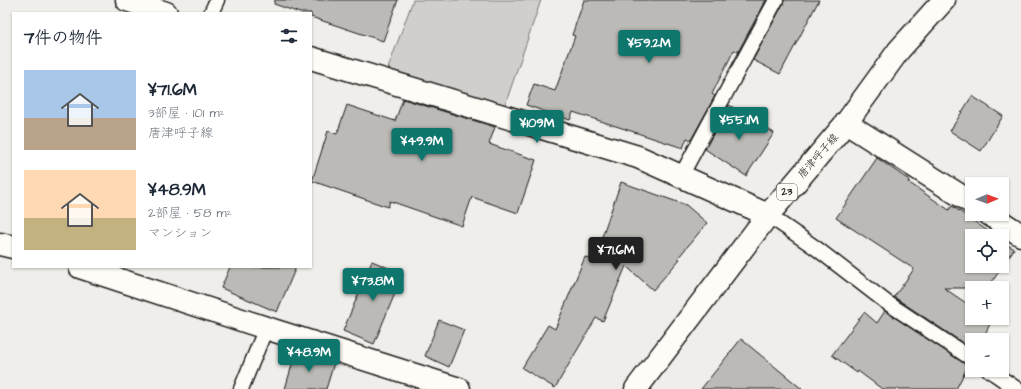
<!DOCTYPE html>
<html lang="ja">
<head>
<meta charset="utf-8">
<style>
	:root { --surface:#fff; --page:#f2f2f3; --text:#1f2937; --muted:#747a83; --accent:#0f766e }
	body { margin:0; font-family:"Architects Daughter","Klee One",sans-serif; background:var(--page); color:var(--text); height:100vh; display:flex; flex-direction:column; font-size:15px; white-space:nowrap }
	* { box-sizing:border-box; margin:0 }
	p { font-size:13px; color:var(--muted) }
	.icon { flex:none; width:22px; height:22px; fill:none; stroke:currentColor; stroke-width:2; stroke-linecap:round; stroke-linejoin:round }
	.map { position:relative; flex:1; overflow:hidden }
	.panel { position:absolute; left:12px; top:12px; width:300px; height:256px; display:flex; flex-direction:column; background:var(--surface); border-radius:0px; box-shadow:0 1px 3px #0004 }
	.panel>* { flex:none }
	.needle { width:26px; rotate:89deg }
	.buttons { position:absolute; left:965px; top:177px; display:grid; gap:8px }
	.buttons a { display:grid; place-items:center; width:44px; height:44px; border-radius:0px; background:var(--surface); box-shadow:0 1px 3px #0004; font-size:20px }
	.price { position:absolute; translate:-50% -34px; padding:0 9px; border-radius:4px; background:var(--accent); color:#fff; font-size:13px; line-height:26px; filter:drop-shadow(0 1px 2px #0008) }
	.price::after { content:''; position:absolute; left:50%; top:24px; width:12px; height:9px; margin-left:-6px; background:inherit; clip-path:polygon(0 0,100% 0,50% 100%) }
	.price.active { background:#222; color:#fff }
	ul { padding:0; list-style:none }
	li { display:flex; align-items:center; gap:12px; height:100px; padding:0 12px }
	li span { display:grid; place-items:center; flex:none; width:112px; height:80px; border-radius:0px; color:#555 }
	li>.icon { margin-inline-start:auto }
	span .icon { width:48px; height:48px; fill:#fffc; stroke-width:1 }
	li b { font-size:17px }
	h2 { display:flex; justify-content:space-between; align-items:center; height:48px; padding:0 12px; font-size:17px }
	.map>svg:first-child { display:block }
</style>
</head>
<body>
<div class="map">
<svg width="1021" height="389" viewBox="0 0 1021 389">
	<rect width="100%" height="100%" fill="#f0eeea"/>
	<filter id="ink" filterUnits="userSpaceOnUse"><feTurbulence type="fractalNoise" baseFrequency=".025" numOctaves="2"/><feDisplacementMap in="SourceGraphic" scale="8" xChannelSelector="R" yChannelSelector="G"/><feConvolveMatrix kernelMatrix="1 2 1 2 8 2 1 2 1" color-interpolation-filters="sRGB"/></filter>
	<g filter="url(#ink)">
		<path fill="#d0cfcc" stroke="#767674" d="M413 0H541L505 105 387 71Z"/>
		<path fill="#bbbab6" stroke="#1c1c1c" d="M275 0H398L383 41 311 17V13H300L274 4Z
			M584 0H766L738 52 734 50 712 94 715 96 691 140 687 138 683 148 573 112 570 120 526 105 534 84 555 91 575 36 572 35Z
			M784 0H819L780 74 753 60 783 4Z
			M972 96 1003 116 981 151 950 131Z
			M403 99 495 127 489 144 536 160 518 213 472 197 462 226 390 201 388 207 312 181 328 131 337 134 347 105 395 121Z
			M729 105 774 133 746 176 705 149Z
			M877 158 909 180 908 182 949 210 952 206 995 236H972V266H1002V241L1014 249 988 288H944L972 307V318H988L992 320 982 340H972V349L894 297 914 269 836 218Z
			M621 182 686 205 707 223 678 258 680 259 653 290 626 266 603 321 596 318 555 388 522 368 548 325 555 329 585 257 594 260Z
			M372 261 403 274 374 344 343 331Z
			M230 267H296L277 312 221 288Z
			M885 311 968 366 956 389H882L858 371 857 373 832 355 864 312 877 323Z
			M439 320 464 330 449 367 425 356Z
			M741 339 802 389H701Z
			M296 351 334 363 326 389H285Z"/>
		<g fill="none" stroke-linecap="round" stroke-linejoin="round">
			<defs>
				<path id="service" d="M211 13 217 0
					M681 176 776 0
					M768 215 816 248 886 302 972 359
					M989 370 1017 389
					M241 389 266 328"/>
				<path id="minor" d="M127 0 166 13
					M311 58 638 157 768 215
					M846 123 972 203
					M989 214 1021 235
					M0 244 13 247
					M80 267 266 328 459 389"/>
				<path id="primary" d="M636 389 768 215 846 123 899 50 944 0"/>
			</defs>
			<use href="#service" stroke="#1c1c1c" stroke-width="17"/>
			<use href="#minor" stroke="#1c1c1c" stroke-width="25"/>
			<use href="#primary" stroke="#1c1c1c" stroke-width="25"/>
			<use href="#service" stroke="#fdfcf7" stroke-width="14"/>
			<use href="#minor" stroke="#fdfcf7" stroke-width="22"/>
			<use href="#primary" stroke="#fdfcf7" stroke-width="22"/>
		</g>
	</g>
	<g text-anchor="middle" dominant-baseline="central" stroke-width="3" stroke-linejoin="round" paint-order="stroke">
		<rect fill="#fdfcf7" stroke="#605f5e" stroke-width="1" x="777" y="184" width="20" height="16" rx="3"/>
		<g font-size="10" font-weight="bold" fill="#1c1c1c">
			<text x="787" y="192">23</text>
		</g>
		<g font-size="11" fill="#1c1c1c" stroke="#fdfcf7">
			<text transform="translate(818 156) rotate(-49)">唐津呼子線</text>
		</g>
	</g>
</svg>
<div class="buttons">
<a><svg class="needle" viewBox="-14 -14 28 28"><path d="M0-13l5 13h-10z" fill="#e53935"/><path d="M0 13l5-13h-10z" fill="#747a83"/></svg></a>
<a><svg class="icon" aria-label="locate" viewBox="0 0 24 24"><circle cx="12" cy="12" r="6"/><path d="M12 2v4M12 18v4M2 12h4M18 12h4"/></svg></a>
<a>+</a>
<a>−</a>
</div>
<b class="price" style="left:649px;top:64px">¥59.2M</b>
<b class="price" style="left:739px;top:141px">¥55.1M</b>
<b class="price" style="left:537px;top:144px">¥109M</b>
<b class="price" style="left:422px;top:162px">¥49.9M</b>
<b class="price active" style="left:616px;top:271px">¥71.6M</b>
<b class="price" style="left:373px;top:302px">¥73.8M</b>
<b class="price" style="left:309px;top:373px">¥48.9M</b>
<section class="panel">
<h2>7件の物件<svg class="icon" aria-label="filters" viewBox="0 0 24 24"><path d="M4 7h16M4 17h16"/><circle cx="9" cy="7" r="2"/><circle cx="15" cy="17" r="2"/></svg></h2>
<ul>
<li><span style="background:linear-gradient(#a9c7e8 60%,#b9a48a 0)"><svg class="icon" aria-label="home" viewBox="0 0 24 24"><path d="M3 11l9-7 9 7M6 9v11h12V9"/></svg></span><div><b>¥71.6M</b><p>3部屋 · 101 m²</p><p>唐津呼子線</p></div></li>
<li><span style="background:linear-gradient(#ffd9b3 60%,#c2b280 0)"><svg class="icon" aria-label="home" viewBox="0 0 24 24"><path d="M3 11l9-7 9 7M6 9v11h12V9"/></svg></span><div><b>¥48.9M</b><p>2部屋 · 58 m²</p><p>マンション</p></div></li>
</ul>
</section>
</div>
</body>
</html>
